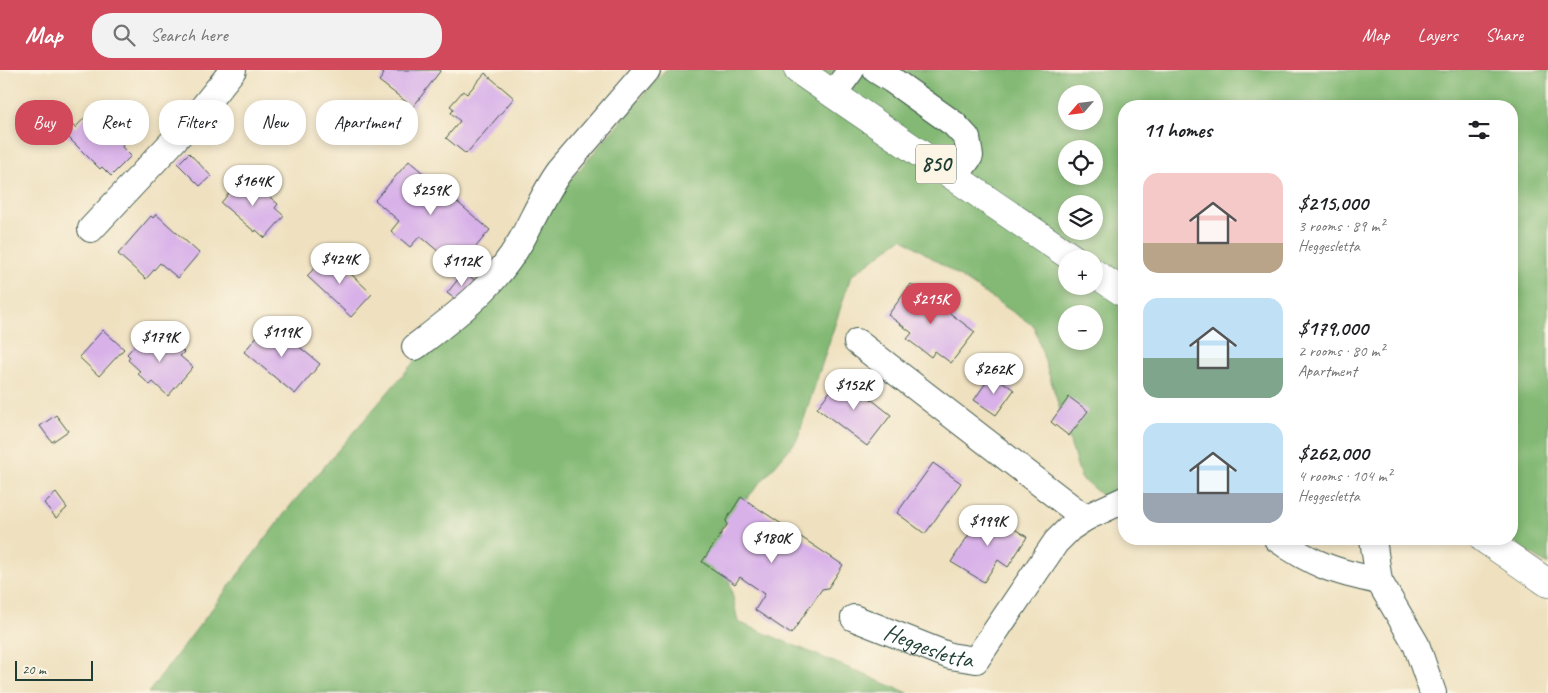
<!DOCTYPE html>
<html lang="en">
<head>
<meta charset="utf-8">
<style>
	:root { --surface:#fff; --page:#f2f2f2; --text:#202124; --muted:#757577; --accent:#d1495b }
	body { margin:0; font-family:Caveat,sans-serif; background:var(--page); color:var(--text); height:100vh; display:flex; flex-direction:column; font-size:19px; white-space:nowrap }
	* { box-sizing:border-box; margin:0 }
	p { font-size:16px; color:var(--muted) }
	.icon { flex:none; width:28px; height:28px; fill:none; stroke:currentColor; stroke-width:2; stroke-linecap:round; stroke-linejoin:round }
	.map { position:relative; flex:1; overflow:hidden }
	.side { position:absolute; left:1118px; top:30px; width:400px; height:445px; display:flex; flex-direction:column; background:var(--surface); border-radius:20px; box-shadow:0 2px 8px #0003 }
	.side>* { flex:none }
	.hud { position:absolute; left:15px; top:30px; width:475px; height:45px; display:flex; gap:10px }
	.needle { width:32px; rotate:242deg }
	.tools { position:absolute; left:1058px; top:15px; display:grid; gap:10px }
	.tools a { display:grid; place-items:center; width:45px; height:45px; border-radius:50%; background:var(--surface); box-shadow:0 2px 8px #0003; font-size:25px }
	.scale { position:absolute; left:15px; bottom:12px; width:78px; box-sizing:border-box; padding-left:5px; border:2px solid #1f3d34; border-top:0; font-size:14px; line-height:18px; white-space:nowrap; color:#1f3d34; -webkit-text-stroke:4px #fcf5e5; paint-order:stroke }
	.price { position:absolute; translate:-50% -42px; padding:0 11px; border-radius:18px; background:#fff; color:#222; font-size:16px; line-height:32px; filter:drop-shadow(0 1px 2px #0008) }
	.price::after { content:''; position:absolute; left:50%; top:30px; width:15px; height:11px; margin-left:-8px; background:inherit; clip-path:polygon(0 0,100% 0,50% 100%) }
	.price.selected { background:var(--accent); color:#fff }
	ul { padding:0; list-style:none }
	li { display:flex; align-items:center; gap:15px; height:125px; padding:0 25px }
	li span { display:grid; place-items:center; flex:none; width:140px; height:100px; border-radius:15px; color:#555 }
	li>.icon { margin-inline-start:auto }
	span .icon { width:60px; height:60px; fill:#fffc; stroke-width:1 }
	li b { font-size:21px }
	h2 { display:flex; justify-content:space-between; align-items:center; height:60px; padding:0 25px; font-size:21px }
	.tag { padding:0 18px; border-radius:20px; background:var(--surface); box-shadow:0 2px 8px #0003; font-size:18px; line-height:45px }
	.tag.selected { background:var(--accent); color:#fff }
	header { display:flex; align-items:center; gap:30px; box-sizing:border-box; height:70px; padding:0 25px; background:var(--accent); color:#fff }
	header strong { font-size:24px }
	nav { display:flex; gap:28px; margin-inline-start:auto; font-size:18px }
	.search { width:350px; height:45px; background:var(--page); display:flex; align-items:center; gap:12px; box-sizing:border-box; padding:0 18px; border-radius:20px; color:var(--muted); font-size:19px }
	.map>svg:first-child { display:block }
</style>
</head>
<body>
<header>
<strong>Map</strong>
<div class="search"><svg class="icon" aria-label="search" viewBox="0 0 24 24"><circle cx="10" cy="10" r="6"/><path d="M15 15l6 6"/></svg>Search here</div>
<nav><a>Map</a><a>Layers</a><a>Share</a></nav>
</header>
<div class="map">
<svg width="1548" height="623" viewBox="0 0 1548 623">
	<rect width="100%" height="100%" fill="#fcf5e5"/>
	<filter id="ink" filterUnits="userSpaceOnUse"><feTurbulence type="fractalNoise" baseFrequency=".02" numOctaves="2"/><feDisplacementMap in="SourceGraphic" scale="10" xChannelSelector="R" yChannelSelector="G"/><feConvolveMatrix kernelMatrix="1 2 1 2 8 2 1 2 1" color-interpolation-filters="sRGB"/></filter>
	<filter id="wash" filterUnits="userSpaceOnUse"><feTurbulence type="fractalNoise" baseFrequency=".0096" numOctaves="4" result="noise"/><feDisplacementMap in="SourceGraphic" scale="20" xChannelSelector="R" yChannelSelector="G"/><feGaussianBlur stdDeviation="1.12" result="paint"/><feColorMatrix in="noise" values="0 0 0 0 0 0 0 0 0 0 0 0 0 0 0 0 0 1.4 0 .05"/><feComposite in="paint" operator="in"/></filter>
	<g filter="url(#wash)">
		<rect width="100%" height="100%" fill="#efe1c0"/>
		<path fill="#83b975" stroke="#517b54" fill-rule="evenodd" d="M665 0H1548V495L1509 469H1511V36H1124V444L1081 408 1034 256 902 168 851 206 797 370 719 461 738 552 908 623H148L291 435ZM1066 24H1094V51H1066ZM1066 79H1094V106H1066ZM1066 134H1094V161H1066ZM1066 189H1094V216H1066ZM1066 244H1094V271H1066Z"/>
		<g id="blocks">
			<path fill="#d8b1e9" d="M378 0H441L413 37 379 11 384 4Z
				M485 3 514 28 466 84 446 68 460 51 451 43 454 39 450 36 463 21 467 24Z
				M90 42 123 75 122 77 131 86 111 106 102 97 100 99 67 66 68 65 62 60 70 52 75 58Z
				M189 83 211 106 200 116 178 94Z
				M409 91 490 160 458 198 420 166 410 177 391 161 399 151 375 130Z
				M244 105 278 134 275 138 284 146 265 168 256 160 255 162 221 133Z
				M156 144 199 183 178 208 160 193 146 209 118 184 151 146 153 148Z
				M357 173 371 186 358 199 344 187Z
				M329 183 372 224 351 247 307 206Z
				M464 202 476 211 459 232 447 223Z
				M911 214 975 262 951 293 935 281 931 287 907 269 912 263 888 245Z
				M269 252 320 294 295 324 244 282Z
				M103 260 124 279 99 306 79 287Z
				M153 262 166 273 170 269 184 282 180 286 193 297 168 326 153 312 150 315 137 303 140 301 128 290 130 287 127 284 136 274 139 277Z
				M992 304 1014 320 996 345 974 330Z
				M842 306 891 345 867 376 817 338Z
				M1069 327 1088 341 1069 366 1051 352Z
				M56 345 68 361 52 372 40 356Z
				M933 393 961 413 925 464 897 443Z
				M56 423 67 438 56 448 44 433Z
				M741 427 843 495 828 518 822 519 791 564 755 540 765 524 740 507 735 514 702 492 727 455 726 450Z
				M985 440 1027 467 1008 497 998 490 984 512 951 492Z"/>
		</g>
	</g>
	<g filter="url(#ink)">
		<use href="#blocks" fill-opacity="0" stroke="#3e5649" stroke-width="1"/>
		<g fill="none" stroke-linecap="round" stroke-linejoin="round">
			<defs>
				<g id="minor">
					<path d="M876 0 892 10 954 54 967 68 970 86 955 107"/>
					<path d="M833 24 851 0"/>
					<path d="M91 159 192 51 233 0"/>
					<path d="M857 272 1085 448"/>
					<path d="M415 277C458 244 495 217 522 169 534 147 544 123 559 102L647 0"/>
					<path d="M1277 469C1313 495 1336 502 1379 511"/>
					<path d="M1373 469 1379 511 1416 574 1433 623"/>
					<path id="s1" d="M854 548 950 586 976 590 1056 472 1070 458 1085 448 1124 430"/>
				</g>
				<path id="major" d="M798 0 1074 189
					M1094 203 1124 223
					M1484 469 1548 513"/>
			</defs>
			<use href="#minor" stroke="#3e5649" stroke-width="28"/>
			<use href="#major" stroke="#3e5649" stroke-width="29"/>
			<use href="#minor" stroke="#fff" stroke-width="26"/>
			<use href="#major" stroke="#fff" stroke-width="28"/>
		</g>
	</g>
	<g text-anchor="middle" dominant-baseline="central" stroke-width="4" stroke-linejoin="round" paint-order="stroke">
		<rect fill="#fcf5e5" stroke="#617469" stroke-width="1" x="916" y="74.5" width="40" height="39" rx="4"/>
		<g font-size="22" font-weight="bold" fill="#1f3d34">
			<text x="936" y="94">850</text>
		</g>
		<g font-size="24" fill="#1f3d34" stroke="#fcf5e5">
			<text stroke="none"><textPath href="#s1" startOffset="80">Heggesletta</textPath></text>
		</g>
	</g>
</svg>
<div class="tools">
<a><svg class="needle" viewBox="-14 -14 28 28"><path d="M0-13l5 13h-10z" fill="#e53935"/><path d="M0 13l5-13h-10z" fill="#757577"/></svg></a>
<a><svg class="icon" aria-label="locate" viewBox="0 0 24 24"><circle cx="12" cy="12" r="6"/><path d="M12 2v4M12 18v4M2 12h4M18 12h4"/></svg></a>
<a><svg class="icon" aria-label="layers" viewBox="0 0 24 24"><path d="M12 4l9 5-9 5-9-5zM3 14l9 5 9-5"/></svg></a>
<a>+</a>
<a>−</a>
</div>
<div class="scale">20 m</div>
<b class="price" style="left:253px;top:137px">$164K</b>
<b class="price" style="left:431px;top:146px">$259K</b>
<b class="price" style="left:340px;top:215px">$424K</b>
<b class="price" style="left:462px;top:217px">$112K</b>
<b class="price selected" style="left:931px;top:255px">$215K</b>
<b class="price" style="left:282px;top:288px">$119K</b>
<b class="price" style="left:160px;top:293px">$179K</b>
<b class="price" style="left:994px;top:325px">$262K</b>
<b class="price" style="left:854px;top:341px">$152K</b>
<b class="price" style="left:988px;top:477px">$199K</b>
<b class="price" style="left:772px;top:494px">$180K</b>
<div class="hud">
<a class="tag selected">Buy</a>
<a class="tag">Rent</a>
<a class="tag">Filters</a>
<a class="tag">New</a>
<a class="tag">Apartment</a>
</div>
<section class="side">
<h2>11 homes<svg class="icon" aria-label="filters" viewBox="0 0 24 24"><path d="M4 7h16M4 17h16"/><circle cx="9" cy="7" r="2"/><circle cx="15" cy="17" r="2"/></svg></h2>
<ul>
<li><span style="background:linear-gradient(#f6c9c9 70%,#b9a48a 0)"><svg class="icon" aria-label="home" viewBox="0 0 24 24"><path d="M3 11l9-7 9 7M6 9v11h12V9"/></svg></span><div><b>$215,000</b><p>3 rooms · 89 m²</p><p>Heggesletta</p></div></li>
<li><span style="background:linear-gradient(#bfe0f5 60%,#7fa58c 0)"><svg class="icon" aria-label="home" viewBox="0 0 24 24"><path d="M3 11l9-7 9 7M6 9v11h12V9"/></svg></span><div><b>$179,000</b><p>2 rooms · 80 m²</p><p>Apartment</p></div></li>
<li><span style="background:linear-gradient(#bfe0f5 70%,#9aa5b1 0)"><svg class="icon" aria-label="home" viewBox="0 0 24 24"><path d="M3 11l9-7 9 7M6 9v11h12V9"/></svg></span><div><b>$262,000</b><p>4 rooms · 104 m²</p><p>Heggesletta</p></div></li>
</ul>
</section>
</div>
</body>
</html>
